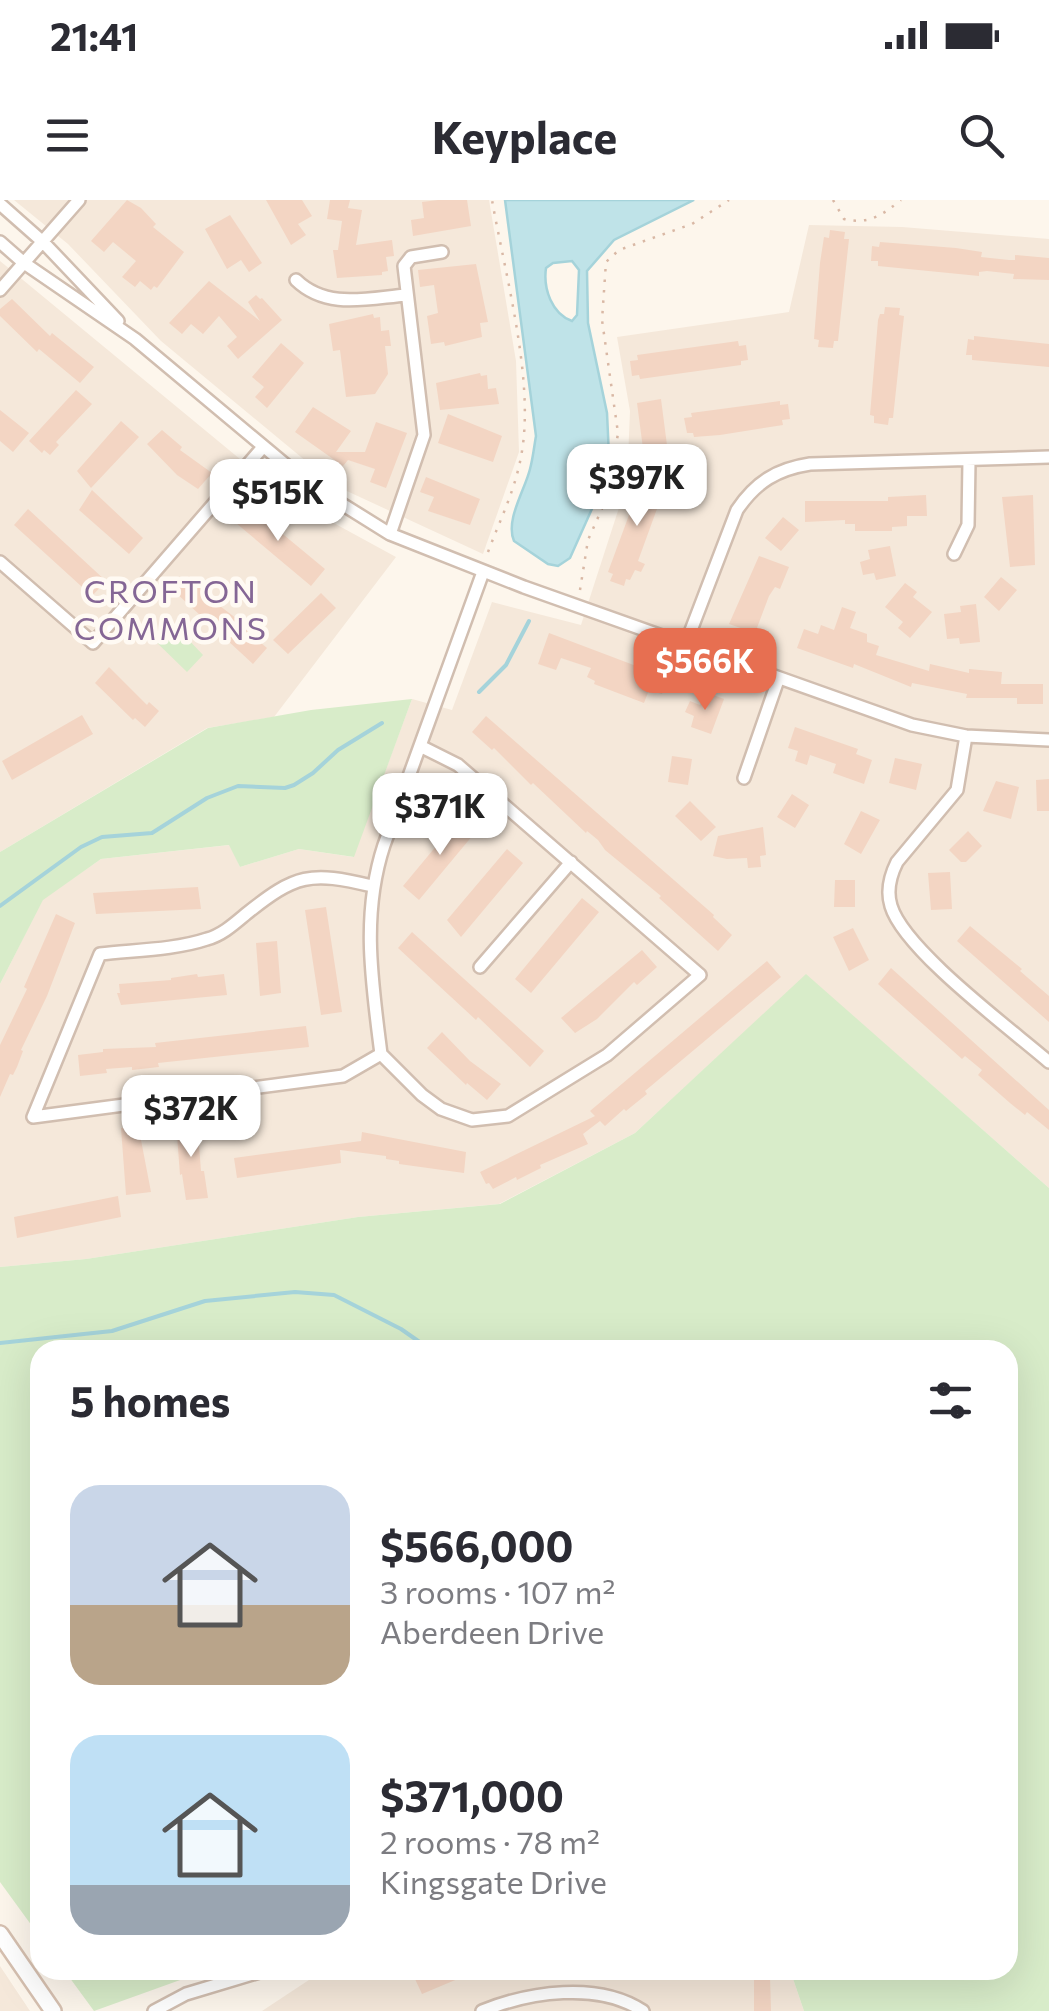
<!DOCTYPE html>
<html lang="en">
<head>
<meta charset="utf-8">
<style>
	:root { --surface:#fff; --page:#f7f7f7; --text:#2b2b33; --muted:#7c7c81; --accent:#e76f51 }
	body { margin:0; font-family:Commissioner,sans-serif; background:var(--page); color:var(--text); height:100vh; display:flex; flex-direction:column; font-size:38px; white-space:nowrap }
	* { box-sizing:border-box; margin:0 }
	p { font-size:32px; color:var(--muted) }
	.icon { flex:none; width:55px; height:55px; fill:none; stroke:currentColor; stroke-width:2; stroke-linecap:round; stroke-linejoin:round }
	.map { position:relative; flex:1; overflow:hidden }
	.panel { position:absolute; left:30px; top:1140px; width:988px; height:640px; display:flex; flex-direction:column; background:var(--surface); border-radius:30px; box-shadow:0 10px 40px #0002 }
	.panel>* { flex:none }
	.price { position:absolute; translate:-50% -85px; padding:0 22px; border-radius:20px; background:#fff; color:#222; font-size:32px; line-height:65px; filter:drop-shadow(0 2px 5px #0008) }
	.price::after { content:''; position:absolute; left:50%; top:60px; width:30px; height:22px; margin-left:-15px; background:inherit; clip-path:polygon(0 0,100% 0,50% 100%) }
	.price.on { background:var(--accent); color:#fff }
	ul { padding:0; list-style:none }
	li { display:flex; align-items:center; gap:30px; height:250px; padding:0 40px }
	li span { display:grid; place-items:center; flex:none; width:280px; height:200px; border-radius:30px; color:#555 }
	li>.icon { margin-inline-start:auto }
	span .icon { width:120px; height:120px; fill:#fffc; stroke-width:1 }
	li b { font-size:42px }
	h2 { display:flex; justify-content:space-between; align-items:center; height:120px; padding:0 40px; font-size:42px }
	.status { display:flex; justify-content:space-between; align-items:center; height:70px; padding:0 50px; background:var(--surface); direction:ltr }
	.status svg { height:28px; fill:currentColor }
	header { display:flex; justify-content:space-between; align-items:center; height:130px; padding:0 40px; background:var(--surface); font-size:45px; font-weight:700 }
	.map>svg:first-child { display:block }
</style>
</head>
<body>
<div class="status"><b>21:41</b><svg viewBox="0 0 49 12"><path d="M0 12V9h3v3zM5 12V6h3v6zM10 12V3h3v9zM15 12V0h3v12zM26 1h20v11H26zM47 4h2v5h-2z"/></svg></div>
<header><svg class="icon" aria-label="menu" viewBox="0 0 24 24"><path d="M4 6h16M4 12h16M4 18h16"/></svg>Keyplace<svg class="icon" aria-label="search" viewBox="0 0 24 24"><circle cx="10" cy="10" r="6"/><path d="M15 15l6 6"/></svg></header>
<div class="map">
<svg width="1049" height="1811" viewBox="0 0 1049 1811">
	<rect width="100%" height="100%" fill="#fdf6ec"/>
	<path fill="#f5e8da" d="M14 0H489L516 161 519 252 483 354 336 286 161 141 68 44Z
		M809 25 902 27 1049 39V988L806 775 635 933 499 1004 358 1017 86 1059 0 1067V784L43 699 101 659 230 645 240 667 299 649 353 657 412 499 452 510 492 402 581 425 627 283 630 211 617 137 789 112Z
		M0 61 286 297 396 357 274 517 207 528 0 652Z
		M0 1766 30 1811H0Z
		M324 1770H790L804 1811H262Z"/>
	<path fill="#d8ecc9" d="M169 419 203 455 187 472 151 437Z
		M412 499 354 657 299 649 240 667 229 645 101 659 43 700 0 784V652L208 528 311 510Z
		M806 774 1049 988V1811H804L790 1770H1008V1150H40V1737L0 1682V1067L86 1059 358 1017 500 1004 635 933Z
		M64 1770H208L94 1811Z"/>
	<path fill="#bfe3e8" stroke="#a5d3da" stroke-width="2.5" fill-rule="evenodd" d="M505 0H694L614 40 587 71 588 123 607 213 609 256 599 293 570 358 558 366 548 364 514 341C505 320 525 290 530 269 533 258 534 247 536 236ZM572 61 579 70 577 115 572 121C552 114 543 89 546 68L553 63Z"/>
	<g fill="none" stroke-linecap="round" stroke-linejoin="round">
		<path stroke="#a5d3da" stroke-width="4" d="M479 492 506 465 529 421
			M0 706 81 647 102 637 152 633 207 598 238 586 285 588 294 585 313 573 338 550 382 523
			M0 1143 112 1131 205 1101 295 1092 334 1095 401 1129 431 1150"/>
	</g>
	<path fill="#f3d5c3" d="M127 0 141 8 156 24 153 27 184 52 157 88 154 86 151 90 140 81 135 87 122 77 136 61 113 42 104 52 91 41Z
		M266 0H302L312 16 298 24 306 35 291 45Z
		M330 0H350L348 8 362 10 356 45 392 40 394 56 386 57 388 71 382 72V75L337 78 333 50H338L342 21 327 19Z
		M438 0H467L471 26 413 36 411 20 424 18 422 2Z
		M230 15 262 63 249 72 241 60 227 69 205 29Z
		M830 30 845 32 844 39H849L838 141H834L833 148 818 147 819 140 814 139 820 63 824 37 829 38Z
		M880 42 956 48 982 52 981 57 1009 60H1015V55L1049 58V80L1013 79 1014 74 987 71 979 72V76L878 66V61H871L872 46 879 47Z
		M476 64 488 122 480 123 482 137 445 146 444 142 431 144 427 116 438 113 434 85 420 87 418 70Z
		M209 81 260 121 248 102 256 95 260 99 262 98 282 120 238 159 227 146 237 137 219 116 203 134 191 124 182 134 169 123Z
		M12 99 50 136 52 133 94 167 80 183 39 149 37 152 0 116V109Z
		M885 107 900 108 899 115 904 116 893 218H889L888 225 874 223V216L870 215 878 120 880 114H884Z
		M373 114 374 118 380 117 381 131 389 130 391 146H385L388 174 375 194 346 197 340 150 333 151 329 124Z
		M974 136 1049 144V167L972 160V155H966L968 139 974 140Z
		M738 141 739 146 746 145 748 160 741 161V165L640 179 639 175 632 176 630 161 638 160 637 155Z
		M281 143 304 163 267 208 255 197 264 187 252 177Z
		M480 173 481 176 487 175 488 189 496 188 499 204 440 210 436 183Z
		M76 190 92 204 56 242 59 245 50 255 44 250 42 253 29 241Z
		M661 199 668 253 644 256 637 203Z
		M780 201V205L788 204 790 219 782 220 783 225 720 235 694 237 693 233H687L684 218 692 217 691 213Z
		M313 207 351 231 336 252H365L376 222 407 233 386 288 370 282 375 269 348 260 343 266 295 232Z
		M0 210 29 233 13 252 0 241Z
		M448 214 502 236 493 262 438 243Z
		M121 221 139 237 91 288 77 271Z
		M162 230 182 247 180 250 212 273 198 289 177 275 147 244Z
		M646 269 664 276 662 283 666 284 638 361 645 364 641 372 635 370 630 380 626 379 624 386 610 381 613 374 608 372Z
		M426 277 480 299 470 325 428 311 434 297 420 292Z
		M92 290 143 338 129 354 79 310Z
		M926 295 927 316H907V326L892 327V331H855V324H845V320L805 322V301H888V297Z
		M1033 295 1035 365 1010 367 1002 297Z
		M244 302 325 369 311 386 230 318Z
		M28 309 106 381 92 396 14 325Z
		M783 317 799 330 781 351 765 338Z
		M890 346 896 376 876 380 874 373 863 375 860 362 870 359 868 350Z
		M759 356 789 367 780 389 775 387 769 396 755 433 729 424Z
		M189 376 216 403 249 428 247 431 267 448 253 464 175 392Z
		M1001 377 1017 390 999 411 984 397Z
		M905 383 917 392 913 397 932 412 910 438 898 428 903 422 885 407Z
		M321 393 336 408 288 454 273 440Z
		M976 404 980 442 960 444 959 438 947 439 944 414 961 412 960 406Z
		M842 407 856 412 850 428 867 434V442L879 446 876 455 929 471 930 464 969 473V469L1002 472 1001 484H1043V504H1017V498H966L967 494 912 483 911 487 854 464 853 468 797 448 804 429 818 434 821 425 834 430Z
		M549 433 668 478 662 494 649 490 644 503 594 484 595 481 587 477 591 468 561 458 556 470 538 464Z
		M109 467 147 505 149 502 159 511 145 527 135 518 133 520 95 483Z
		M705 492 724 499 711 534 691 527 694 516 685 512 690 501 700 505Z
		M82 515 93 534 12 580 2 561Z
		M486 516 714 715 713 717 732 735 718 751 659 698 661 696 605 650 598 640 587 631 586 633 533 583 531 585 494 548 492 550 472 532Z
		M795 527 858 549 856 554 872 560 864 584 833 573 836 564 810 555 807 565 795 561 798 551 788 548Z
		M672 556 692 559 688 585 668 582Z
		M895 558 922 564 916 590 889 583Z
		M1049 579V611H1037L1036 580Z
		M996 581 1019 587 1011 619 983 611Z
		M792 594 809 605 795 628 777 617Z
		M690 601 716 627 701 641 675 616Z
		M861 611 880 620 861 654 844 644Z
		M462 615 478 629 419 700 403 686Z
		M763 627 766 655 760 656 761 667 748 668 747 658 727 659 713 656 718 636Z
		M968 631 982 646 966 662H961L949 650Z
		M507 649 523 663 461 737 447 720Z
		M950 672 952 709 931 710 928 673Z
		M835 680H855V707H834Z
		M198 687 201 709 96 714 93 693Z
		M582 698 599 712 531 793 515 779Z
		M326 707 342 812 321 815 305 710Z
		M56 714 75 723 47 796 21 850 23 851 17 867 13 875 10 874 0 897V845L27 789 24 787Z
		M970 726 1022 769 1020 771 1049 796V822L957 741Z
		M853 728 869 760 849 771 833 737Z
		M412 732 544 851 530 867 478 817 476 820 398 748Z
		M277 741 281 793 260 796 256 743Z
		M642 750 657 767 637 785 634 782 597 819 575 833 561 818Z
		M767 761 781 777 645 891 647 894 626 911 624 909 605 926 600 921 583 934 588 944 540 965 541 968 517 980 516 977 493 989 489 983 486 984 480 972 595 916 590 911Z
		M891 768 1049 910V930L1027 912 1025 915 1010 903 978 875 982 870 965 856 962 859 878 784Z
		M197 774 198 777 224 774 227 795 121 805 117 793H120L119 784 171 780V778Z
		M306 826 309 847 158 863 159 867 132 870V867L106 869 107 873 80 876 78 855 103 852V849L156 847 155 843Z
		M442 832 470 861 501 884 487 900 467 883 466 885 427 848Z
		M197 919 201 971H204L208 998 186 1000 182 974 180 975 176 922Z
		M142 926 144 940H141L151 992 126 995 121 928Z
		M362 932 466 952 464 973 399 964V961L386 959V956L340 950 341 963 237 978 234 958 361 941Z
		M118 996 121 1017 17 1038 14 1017Z
		M427 1770H455L460 1778 422 1794 415 1779 428 1773Z
		M770 1776 771 1811H754V1777Z"/>
	<g fill="none" stroke-linecap="round" stroke-linejoin="round">
		<defs>
			<path id="street" d="M0 4 43 42 118 121
				M0 42 24 63 135 139 305 281 390 334 524 387 912 525 966 536 1049 540
				M296 80C327 110 368 98 407 95
				M0 90 79 0
				M390 334 424 235 404 66 411 57 442 52
				M954 354 968 325 969 261
				M0 362 93 443 263 247
				M685 446 737 310C756 282 777 269 810 264L1049 257
				M966 536 957 590 897 662C890 676 886 690 891 706 904 750 1011 829 1049 862
				M744 578 778 480
				M372 686C310 671 296 674 246 714 234 724 222 735 207 739 174 750 134 750 100 754L33 917 343 876 381 854
				M480 767 571 662
				M381 854 422 895 441 909 472 920 508 916 607 855 700 775 458 565 420 546
				M381 854C372 782 361 715 384 645L483 372
				M154 1811 186 1794 266 1770
				M482 1811C529 1792 598 1781 643 1811"/>
			<path id="secondary" d="M0 1734 53 1811"/>
		</defs>
		<use href="#street" stroke="#d1beb0" stroke-width="16"/>
		<use href="#secondary" stroke="#d6c0b0" stroke-width="20"/>
		<path stroke="#d9b8a5" stroke-width="2.5" stroke-dasharray="2.5 8" stroke-linecap="butt" d="M833 0 844 19C869 25 882 15 901 0
			M488 352C501 317 516 289 522 251 534 178 505 74 492 0
			M580 390 588 340 609 293 618 233 602 120 606 62 619 50 692 24 729 0"/>
		<use href="#street" stroke="#fff" stroke-width="11"/>
		<use href="#secondary" stroke="#fff" stroke-width="15"/>
	</g>
	<g text-anchor="middle" dominant-baseline="central" stroke-width="9" stroke-linejoin="round" paint-order="stroke">
		<g font-size="32" letter-spacing="2.5" fill="#846695" stroke="#fffaf3">
			<text x="171" y="390">CROFTON<tspan x="171" dy="37">COMMONS</tspan></text>
		</g>
	</g>
</svg>
<b class="price" style="left:637px;top:329px">$397K</b>
<b class="price" style="left:278px;top:344px">$515K</b>
<b class="price on" style="left:705px;top:513px">$566K</b>
<b class="price" style="left:440px;top:658px">$371K</b>
<b class="price" style="left:191px;top:960px">$372K</b>
<section class="panel">
<h2>5 homes<svg class="icon" aria-label="filters" viewBox="0 0 24 24"><path d="M4 7h16M4 17h16"/><circle cx="9" cy="7" r="2"/><circle cx="15" cy="17" r="2"/></svg></h2>
<ul>
<li><span style="background:linear-gradient(#c9d6e8 60%,#b9a48a 0)"><svg class="icon" aria-label="home" viewBox="0 0 24 24"><path d="M3 11l9-7 9 7M6 9v11h12V9"/></svg></span><div><b>$566,000</b><p>3 rooms · 107 m²</p><p>Aberdeen Drive</p></div></li>
<li><span style="background:linear-gradient(#bfe0f5 75%,#9aa5b1 0)"><svg class="icon" aria-label="home" viewBox="0 0 24 24"><path d="M3 11l9-7 9 7M6 9v11h12V9"/></svg></span><div><b>$371,000</b><p>2 rooms · 78 m²</p><p>Kingsgate Drive</p></div></li>
</ul>
</section>
</div>
</body>
</html>
